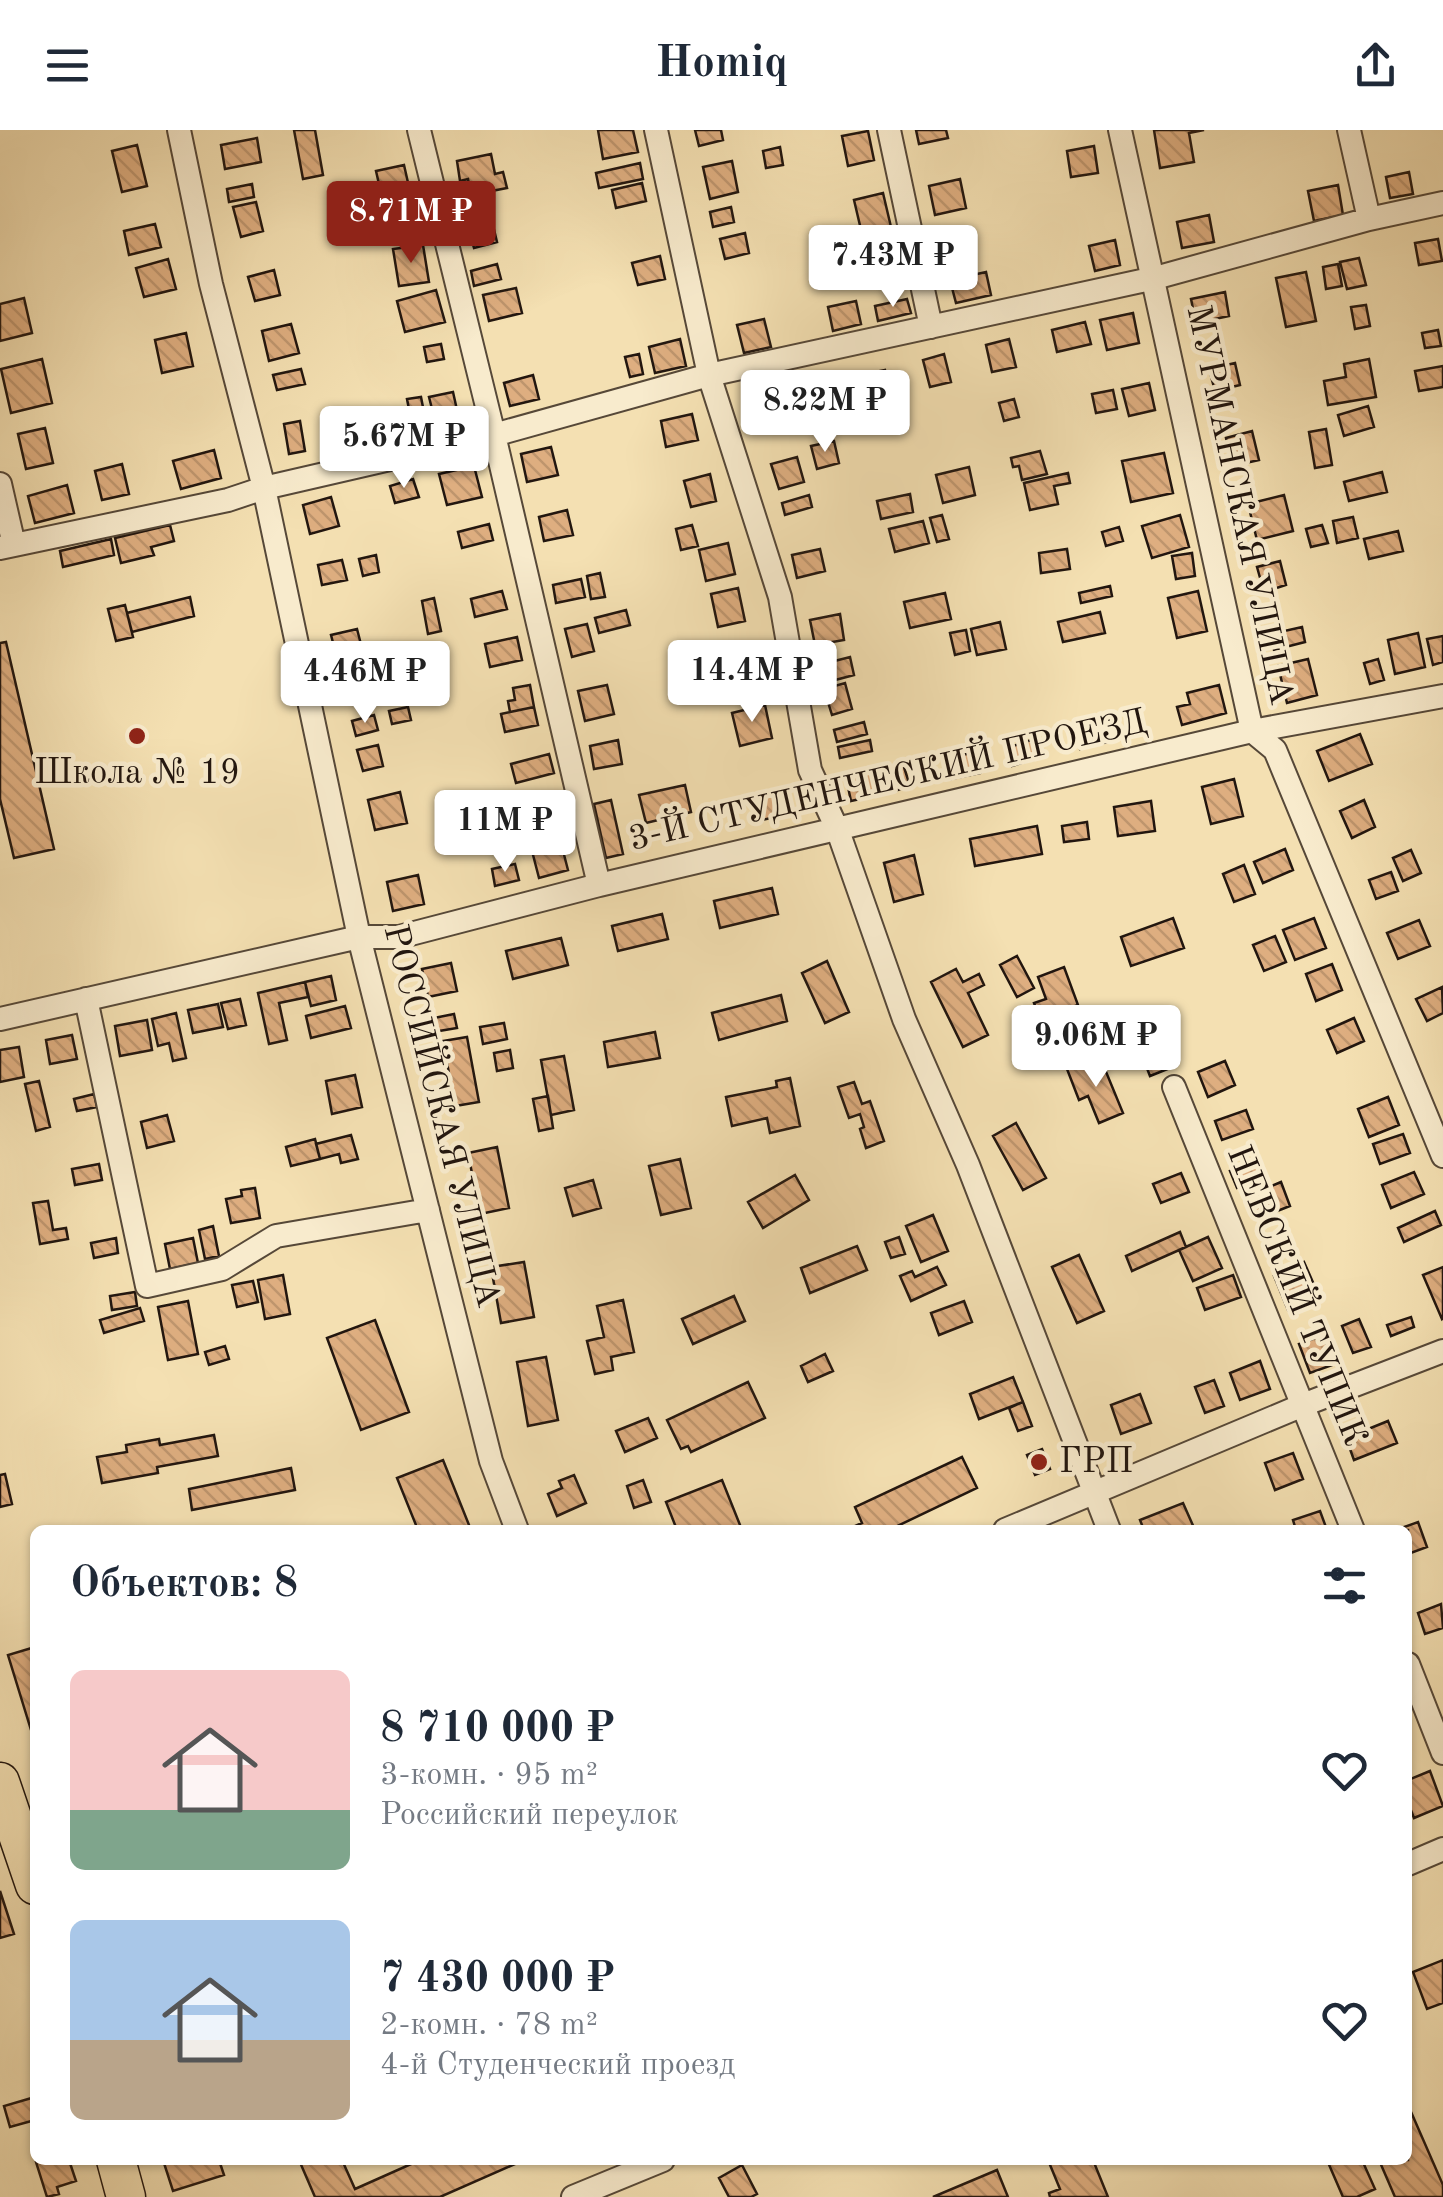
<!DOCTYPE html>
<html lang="ru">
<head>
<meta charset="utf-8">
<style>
	:root { --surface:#fff; --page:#f6f6f7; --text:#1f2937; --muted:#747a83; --accent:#8f2418 }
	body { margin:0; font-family:"Old Standard TT",serif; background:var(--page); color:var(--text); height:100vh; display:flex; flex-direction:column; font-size:38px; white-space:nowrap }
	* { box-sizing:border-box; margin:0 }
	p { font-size:32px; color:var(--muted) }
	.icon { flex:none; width:55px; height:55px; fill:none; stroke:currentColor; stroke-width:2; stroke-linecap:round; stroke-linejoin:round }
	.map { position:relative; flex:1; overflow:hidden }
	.side { position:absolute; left:30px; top:1395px; width:1382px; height:640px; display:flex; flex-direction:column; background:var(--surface); border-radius:15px; box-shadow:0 2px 8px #0004 }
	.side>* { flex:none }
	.price { position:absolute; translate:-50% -85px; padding:0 22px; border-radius:10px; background:#fff; color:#222; font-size:32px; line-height:65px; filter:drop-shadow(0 2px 5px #0008) }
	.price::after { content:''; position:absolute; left:50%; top:60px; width:30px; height:22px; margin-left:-15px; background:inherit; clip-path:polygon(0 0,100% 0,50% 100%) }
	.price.on { background:var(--accent); color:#fff }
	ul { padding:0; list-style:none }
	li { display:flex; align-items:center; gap:30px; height:250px; padding:0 40px }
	li span { display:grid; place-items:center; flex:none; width:280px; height:200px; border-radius:15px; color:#555 }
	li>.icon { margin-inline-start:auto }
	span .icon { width:120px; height:120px; fill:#fffc; stroke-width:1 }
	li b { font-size:42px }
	h2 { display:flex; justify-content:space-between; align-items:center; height:120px; padding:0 40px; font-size:42px }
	header { display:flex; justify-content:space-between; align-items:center; height:130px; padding:0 40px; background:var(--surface); font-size:45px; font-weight:600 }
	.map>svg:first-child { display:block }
</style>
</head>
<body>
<header><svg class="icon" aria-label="menu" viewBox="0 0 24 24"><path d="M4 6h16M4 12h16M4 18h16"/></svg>Homiq<svg class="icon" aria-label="share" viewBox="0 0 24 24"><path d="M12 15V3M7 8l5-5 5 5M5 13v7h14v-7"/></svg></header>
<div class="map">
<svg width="1443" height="2067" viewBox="0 0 1443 2067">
	<defs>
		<pattern id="building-back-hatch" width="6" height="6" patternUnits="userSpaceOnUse" patternTransform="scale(2.5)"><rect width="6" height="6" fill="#deae80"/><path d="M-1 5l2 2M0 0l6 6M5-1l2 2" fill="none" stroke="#be956d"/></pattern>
	</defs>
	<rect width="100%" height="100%" fill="#f4e0b2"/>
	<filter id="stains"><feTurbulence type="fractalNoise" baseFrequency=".002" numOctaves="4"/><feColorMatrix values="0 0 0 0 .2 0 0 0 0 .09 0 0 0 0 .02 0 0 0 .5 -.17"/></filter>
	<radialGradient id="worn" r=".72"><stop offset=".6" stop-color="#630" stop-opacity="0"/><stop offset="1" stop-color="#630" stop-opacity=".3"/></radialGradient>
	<path fill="url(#building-back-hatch)" stroke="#22160f" stroke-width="2.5" d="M294 0H315L323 45 303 49Z
		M598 0H633L638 22 603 29Z
		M695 0H721L723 10 699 16Z
		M916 0H946L948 8 919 14Z
		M1154 0H1204L1189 3 1194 32 1160 38Z
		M868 1 874 30 848 36 842 6Z
		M257 8 261 32 225 39 221 15Z
		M137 15 147 56 122 62 112 21Z
		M1094 16 1098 43 1071 47 1067 21Z
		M780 17 783 35 766 38 763 21Z
		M491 24 495 44 503 42 507 58 471 65 468 49 460 51 457 31Z
		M732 31 738 62 710 69 703 37Z
		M640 33 643 49 599 58 596 43Z
		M404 35 409 57 381 63 376 41Z
		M1409 42 1413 64 1390 68 1386 47Z
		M960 49 966 78 935 85 929 56Z
		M642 53 646 71 616 78 612 60Z
		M252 54 254 67 229 72 227 59Z
		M1338 55 1343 85 1314 91 1308 61Z
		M883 63 891 97 862 104 854 70Z
		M256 72 263 101 241 107 233 77Z
		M731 77 734 92 713 97 710 82Z
		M1209 85 1214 112 1182 118 1177 92Z
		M491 87 497 112 474 118 467 93Z
		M155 94 161 117 129 125 124 101Z
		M745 103 749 123 725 129 720 109Z
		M1438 109 1442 131 1419 135 1415 113Z
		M1115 110 1120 135 1095 141 1089 116Z
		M423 115 429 152 399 156 393 119Z
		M660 126 665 149 638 155 632 133Z
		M1359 128 1366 155 1347 159 1340 132Z
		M168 129 176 159 144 167 136 138Z
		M497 134 501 149 474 156 471 141Z
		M1338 134 1342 156 1326 159 1323 137Z
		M274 140 280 165 255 171 248 147Z
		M986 142 991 165 956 173 950 150Z
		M1306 142 1316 191 1286 197 1276 148Z
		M516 158 522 183 489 191 483 165Z
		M436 160 445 192 405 202 397 171Z
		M1225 162 1229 186 1196 193 1191 169Z
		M24 168 32 203 0 211V174Z
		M907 169 911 183 878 191 875 176Z
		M856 171 861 194 833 201 828 177Z
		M1366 175 1370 196 1355 199 1351 177Z
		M1133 183 1139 213 1107 220 1100 190Z
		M764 189 771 217 744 223 737 195Z
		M1085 192 1091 214 1057 222 1052 200Z
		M291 194 299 223 269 231 262 201Z
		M1438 200 1441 216 1425 218 1422 203Z
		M186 203 193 236 162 243 155 210Z
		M680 209 686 236 655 243 649 217Z
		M1009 209 1016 237 992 242 986 215Z
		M441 214 444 229 427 232 424 217Z
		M639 224 643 244 630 247 625 227Z
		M944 224 951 252 930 257 923 230Z
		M42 229 52 273 11 283 1 239Z
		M1369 229 1376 267 1328 275 1324 251 1346 247 1344 234Z
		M1235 233 1240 255 1215 261 1209 239Z
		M1443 236V257L1419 261 1415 241Z
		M301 239 305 254 277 260 273 245Z
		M885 240 889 259 850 267 846 248Z
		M533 245 539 269 510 276 504 253Z
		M1149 253 1155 280 1129 286 1122 259Z
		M1113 260 1117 279 1096 283 1092 264Z
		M453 262 459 289 436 295 429 267Z
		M787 263 792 287 760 294 755 270Z
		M421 267 427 298 413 300 407 269Z
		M1014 269 1019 287 1004 291 999 273Z
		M1368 276 1374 297 1344 306 1338 285Z
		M692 284 698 310 666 317 661 291Z
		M300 291 305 321 289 324 284 294Z
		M45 298 53 333 26 339 18 304Z
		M1326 299 1332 335 1315 338 1309 302Z
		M1252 301 1259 330 1232 336 1226 308Z
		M834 311 839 333 817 339 811 316Z
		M551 317 558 345 527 352 521 324Z
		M214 320 221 348 181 359 173 331Z
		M1040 321 1047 344 1022 350 1019 336 1013 337 1011 328Z
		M1164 323 1173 363 1131 372 1122 331Z
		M797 327 804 352 779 359 771 334Z
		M122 334 129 364 102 370 95 341Z
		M474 336 482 367 447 375 439 344Z
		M969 337 975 365 943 373 936 345Z
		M1382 342 1387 362 1349 371 1344 352Z
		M1068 343 1070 353 1054 356 1058 374 1030 380 1024 353Z
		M710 344 716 371 691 377 684 351Z
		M413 349 419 367 395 373 390 356Z
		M67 355 74 383 35 393 28 366Z
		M910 364 913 382 881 389 877 371Z
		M809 365 812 377 785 385 782 373Z
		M1284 365 1293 401 1257 410 1248 374Z
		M331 367 339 396 310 404 303 375Z
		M567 380 573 405 544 411 539 387Z
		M942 385 949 409 937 412 930 388Z
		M1180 385 1189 417 1152 428 1142 396Z
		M1353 387 1358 408 1337 413 1333 391Z
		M923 391 929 413 895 422 889 399Z
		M489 394 493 410 462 418 458 402Z
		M170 395 174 411 151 417 154 425 121 433 115 408Z
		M692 395 698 416 681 420 676 399Z
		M1322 395 1328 413 1311 417 1306 399Z
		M1119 397 1123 411 1106 416 1102 402Z
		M1398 401 1403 421 1369 429 1364 409Z
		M111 409 114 425 63 437 60 421Z
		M728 413 735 444 706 451 699 420Z
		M820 419 825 441 797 448 792 425Z
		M1067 419 1070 439 1041 443 1039 423Z
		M1192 423 1195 446 1176 449 1172 426Z
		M376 425 379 442 363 446 359 429Z
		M342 430 347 450 322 455 318 435Z
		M1280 431 1286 455 1264 462 1257 437Z
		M600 443 605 467 591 469 587 446Z
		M581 449 585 467 556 473 553 455Z
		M1110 456 1112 466 1081 473 1079 463Z
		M738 458 745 491 718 497 711 464Z
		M502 461 507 479 475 487 471 469Z
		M1198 461 1207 501 1177 508 1168 468Z
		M945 463 951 489 910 498 904 472Z
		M190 467 194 486 132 502 127 483Z
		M434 468 441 501 428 504 422 471Z
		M125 475 133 507 116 511 108 479Z
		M626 480 630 495 599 503 595 488Z
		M1100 482 1105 503 1063 512 1058 492Z
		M840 484 844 510 815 515 810 490Z
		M1000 492 1006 519 977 525 971 499Z
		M587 494 594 521 572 527 565 499Z
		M1302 497 1305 512 1274 520 1271 504Z
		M357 499 364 526 338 532 331 505Z
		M966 500 970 521 955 525 950 503Z
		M1418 503 1425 537 1395 544 1388 510Z
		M1443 506V532L1433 535 1427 509Z
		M517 507 522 530 490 537 485 514Z
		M6 512 54 719 14 728 0 669V513Z
		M751 526 759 557 732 563 725 533Z
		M850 527 854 545 824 553 819 535Z
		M1308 529 1317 565 1287 573 1278 536Z
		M1378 529 1384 550 1370 554 1364 533Z
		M406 536 408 547 380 554 378 543Z
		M368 546 373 563 347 570 342 553Z
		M845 553 852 579 832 585 824 559Z
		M530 555 534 577 510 582 508 571 515 570 513 558Z
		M607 555 614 584 585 591 578 561Z
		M1219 555 1226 583 1182 595 1177 577 1190 574 1187 563Z
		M765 575 772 608 740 616 732 583Z
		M408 577 411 590 392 594 389 581Z
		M534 577 538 595 505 602 501 584Z
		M374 585 378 600 356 606 352 591Z
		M1110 590 1115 610 1080 619 1074 599Z
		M864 592 867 604 837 612 834 600Z
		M1360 604 1372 634 1329 651 1317 621Z
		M618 610 622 634 594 639 590 616Z
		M870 610 872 621 840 628 838 617Z
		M1031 610 1037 628 1012 636 1007 618Z
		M378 615 383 636 363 641 357 620Z
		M975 622 980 643 951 649 946 629Z
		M549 624 554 643 516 653 511 634Z
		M903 634 910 656 889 663 882 640Z
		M872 637 878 665 851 671 845 643Z
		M1234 649 1243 686 1211 694 1202 657Z
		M685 655 691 682 646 693 639 665Z
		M784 661 789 684 757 691 752 668Z
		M400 662 407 693 375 700 368 670Z
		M560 663 564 677 541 683 538 669Z
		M611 670 623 724 606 728 594 674Z
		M1364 670 1375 697 1352 708 1340 681Z
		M1151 671 1155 701 1118 706 1114 677Z
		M1087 692 1089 709 1064 712 1062 696Z
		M1037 696 1042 724 975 736 970 709Z
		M561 713 568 740 539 748 532 721Z
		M1285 719 1293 740 1263 753 1254 732Z
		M1411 720 1421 743 1403 751 1393 728Z
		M914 725 923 764 894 772 884 733Z
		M515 734 519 750 495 756 492 739Z
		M1244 735 1255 764 1234 772 1223 744Z
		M1391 742 1398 761 1376 769 1369 750Z
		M418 745 424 774 393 781 387 752Z
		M772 758 778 784 720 798 714 771Z
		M662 784 668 809 618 821 612 796Z
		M1173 788 1184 818 1131 836 1121 807Z
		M1314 788 1326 818 1295 830 1283 800Z
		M1419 790 1430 816 1398 829 1387 803Z
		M1275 806 1286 832 1264 841 1253 815Z
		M561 808 568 835 513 849 506 821Z
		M1017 826 1034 858 1017 867 1000 835Z
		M827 831 849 882 825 893 802 843Z
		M451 833 457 861 428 867 422 839Z
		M1332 834 1342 860 1316 871 1306 844Z
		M1064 837 1078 875 1040 889 1034 873 1046 869 1038 847Z
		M956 839 963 852 979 844 984 855 968 863 988 905 963 917 931 852Z
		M331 846 336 870 311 876 305 852Z
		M305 852 308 867 279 873 287 910 269 914 258 863Z
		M1442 857 1443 883 1427 891 1416 869Z
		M781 865 787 891 719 910 712 883Z
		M240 869 246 895 228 899 221 873Z
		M218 874 223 897 193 903 188 880Z
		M345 876 351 898 311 908 306 886Z
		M176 883 186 928 173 931 169 913 158 916 152 889Z
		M454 884 457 898 427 903 424 890Z
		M1354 888 1364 911 1337 923 1327 900Z
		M147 890 152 920 120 926 115 896Z
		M504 893 507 909 483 914 480 897Z
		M655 902 660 928 608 937 604 912Z
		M72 905 77 929 50 934 46 910Z
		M467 907 479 972 455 976 443 911Z
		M1161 912 1170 938 1150 946 1140 920Z
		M19 917 24 947 0 952V920Z
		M510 920 513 938 497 941 494 923Z
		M564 926 574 980 551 985 541 930Z
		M1087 931 1089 937 1102 932 1123 983 1099 993 1088 966 1079 970 1067 939Z
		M1225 931 1235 955 1208 967 1198 942Z
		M355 945 362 977 332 984 326 951Z
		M790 948 800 996 770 1003 767 988 732 996 726 967 777 957 776 951Z
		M39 951 50 997 36 1001 25 954Z
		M854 952 862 974 870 971 884 1011 866 1018 860 999 864 997 860 984 849 988 838 957Z
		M94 964 97 977 77 981 74 969Z
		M548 966 553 998 539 1001 533 969Z
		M1388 967 1399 995 1369 1007 1358 979Z
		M1246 980 1253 999 1222 1010 1215 991Z
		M167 985 174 1011 147 1018 141 992Z
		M1016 993 1046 1048 1023 1060 993 1006Z
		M1403 1004 1410 1023 1380 1034 1373 1014Z
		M351 1005 358 1029 341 1033 339 1024 320 1029 316 1014Z
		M315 1009 320 1029 291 1036 286 1017Z
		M497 1017 509 1078 480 1084 468 1023Z
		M680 1029 691 1078 661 1085 649 1036Z
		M1256 1031 1262 1048 1237 1058 1230 1041Z
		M99 1034 102 1050 75 1055 72 1039Z
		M1414 1042 1424 1064 1391 1078 1382 1055Z
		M1181 1043 1189 1062 1161 1073 1153 1054Z
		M795 1045 809 1070 763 1098 748 1072Z
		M593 1050 601 1078 573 1086 565 1058Z
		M1281 1052 1290 1076 1257 1089 1248 1066Z
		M255 1058 260 1088 231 1093 226 1069 242 1066 241 1060Z
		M48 1071 53 1100 66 1098 68 1109 40 1114 33 1073Z
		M1435 1081 1441 1095 1404 1112 1398 1098Z
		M933 1085 948 1121 921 1132 906 1096Z
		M213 1096 219 1126 205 1129 199 1100Z
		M1180 1102 1186 1117 1132 1141 1126 1126Z
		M899 1107 905 1124 891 1128 885 1112Z
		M1208 1107 1222 1138 1193 1151 1179 1120Z
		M116 1108 118 1123 94 1128 91 1113Z
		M193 1108 198 1133 170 1139 165 1114Z
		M857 1116 867 1140 810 1163 801 1138Z
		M1079 1125 1104 1181 1077 1193 1052 1137Z
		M524 1132 534 1187 501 1193 491 1137Z
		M1304 1132 1319 1166 1288 1180 1274 1146Z
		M937 1137 946 1155 911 1171 900 1146 912 1141 915 1147Z
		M1443 1137V1188L1442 1189 1423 1145Z
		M283 1145 290 1184 265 1189 258 1150Z
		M1233 1145 1241 1167 1205 1180 1197 1158Z
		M253 1151 258 1172 237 1177 232 1155Z
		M135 1162 137 1176 112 1180 110 1166Z
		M734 1166 745 1191 693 1214 682 1189Z
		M623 1170 634 1222 611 1227 613 1240 595 1244 587 1211 604 1207 597 1176Z
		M188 1171 198 1224 168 1230 158 1177Z
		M964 1171 972 1192 939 1205 931 1183Z
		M140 1178 144 1191 104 1203 100 1190Z
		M1411 1187 1414 1197 1391 1206 1387 1195Z
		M1359 1189 1371 1217 1353 1223 1342 1196Z
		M375 1190 409 1282 361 1300 327 1208Z
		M1323 1205 1335 1234 1310 1243 1299 1214Z
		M225 1216 229 1229 209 1235 205 1222Z
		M825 1224 833 1241 808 1252 801 1236Z
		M546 1227 558 1290 528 1296 517 1232Z
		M1260 1231 1270 1259 1240 1270 1230 1243Z
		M1013 1247 1023 1272 979 1289 970 1264Z
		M1214 1250 1224 1276 1205 1283 1195 1257Z
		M748 1252 765 1288 691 1322 688 1316 681 1319 667 1290Z
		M1140 1264 1151 1293 1121 1304 1111 1275Z
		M1023 1272 1032 1296 1018 1301 1009 1278Z
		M648 1288 657 1308 625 1322 616 1301Z
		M1388 1291 1397 1313 1354 1330 1346 1308Z
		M214 1305 218 1326 157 1337 158 1343 102 1353 97 1327 127 1322 126 1315 159 1309 160 1315Z
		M1042 1319 1050 1339 1035 1345 1027 1325Z
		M1293 1323 1303 1349 1275 1360 1265 1333Z
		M962 1327 977 1358 889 1400H846L862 1393 855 1377Z
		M443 1330 471 1400H418L397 1348Z
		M291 1338 295 1360 192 1380 189 1359Z
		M5 1344 12 1374 0 1377V1345Z
		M574 1345 586 1373 557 1386 548 1364 562 1358 559 1351Z
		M643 1350 651 1372 634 1378 627 1356Z
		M722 1350 742 1400H677L666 1372Z
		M1183 1373 1195 1400H1144L1140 1390Z
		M1320 1381 1327 1400H1296L1293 1390Z
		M1418 1392 1427 1417 1408 1424V1400H1396Z
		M1441 1474 1443 1498 1425 1504 1418 1483Z
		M35 1517V1613L8 1525Z
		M1430 1641 1443 1676 1414 1688 1408 1673V1650Z
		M0 1761 14 1804 0 1808Z
		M1443 1830V1873L1427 1879 1413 1842Z
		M35 1967V1990L10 1997 4 1976Z
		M1408 1975 1443 2055V2067H1395L1379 2030H1408Z
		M41 2030H69L76 2051 57 2057 59 2064 47 2067 36 2032Z
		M163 2030H219L224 2045 173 2061Z
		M299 2030H342L355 2059 420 2030H524L440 2067H315Z
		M1048 2030H1093L1108 2067H1050L1049 2063 1060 2059Z
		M1327 2030H1362L1375 2059 1357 2067H1343Z
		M742 2035 757 2064 751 2067H729L719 2048Z
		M997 2040 1008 2067H933Z"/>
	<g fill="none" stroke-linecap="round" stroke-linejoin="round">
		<defs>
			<path id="minor" d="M179 0 211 154 264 358 359 807 491 1331 517 1400
				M419 0 494 305 599 755
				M656 0 709 245 780 467 810 640 838 701 904 889 968 1035 1109 1400
				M889 0 931 197
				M1120 0 1252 601 1275 620 1443 1026
				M1349 0 1369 89
				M0 354 14 415
				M0 418 228 370 264 358 494 305 709 245 1155 148 1369 89 1443 73
				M86 869 147 1156 222 1139 276 1106 428 1080
				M0 889 359 807H399L599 755 1252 601 1443 566
				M1174 957 1353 1400
				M1005 1400 1303 1275 1443 1221
				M1408 1534 1443 1623
				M1408 1734 1443 1719
				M573 2067 663 2030"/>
			<path id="primary" d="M0 1652 35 1755
				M116 2030 126 2067"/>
		</defs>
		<use href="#minor" stroke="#564838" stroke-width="26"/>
		<use href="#primary" stroke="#22160f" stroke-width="41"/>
		<use href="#minor" stroke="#f8ebcd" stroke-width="22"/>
		<use href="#primary" stroke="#f4e0b2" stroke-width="38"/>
	</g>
	<g fill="#8f2418" stroke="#f8ebcd" stroke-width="4">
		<circle cx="137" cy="606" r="10"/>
		<circle cx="1039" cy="1332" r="10"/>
	</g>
	<g text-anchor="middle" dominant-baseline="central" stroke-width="9" stroke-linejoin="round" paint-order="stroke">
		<g font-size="35" fill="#22160f" stroke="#f8ebcd">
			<text transform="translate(1239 375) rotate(78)">МУРМАНСКАЯ УЛИЦА</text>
			<text transform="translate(888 651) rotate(-13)">3-Й СТУДЕНЧЕСКИЙ ПРОЕЗД</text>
			<text transform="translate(441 986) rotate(76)">РОССИЙСКАЯ УЛИЦА</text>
			<text transform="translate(1296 1166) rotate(68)">НЕВСКИЙ ТУПИК</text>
		</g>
		<g font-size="35" fill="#22160f" stroke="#f8ebcd">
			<text x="137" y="643">Школа № 19</text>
			<text x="1059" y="1332" text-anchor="start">ГРП</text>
		</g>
	</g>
	<rect width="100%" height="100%" filter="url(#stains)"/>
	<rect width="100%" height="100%" fill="url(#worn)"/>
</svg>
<b class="price on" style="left:411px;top:136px">8.71M ₽</b>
<b class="price" style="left:893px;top:180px">7.43M ₽</b>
<b class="price" style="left:825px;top:325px">8.22M ₽</b>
<b class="price" style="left:404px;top:361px">5.67M ₽</b>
<b class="price" style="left:752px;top:595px">14.4M ₽</b>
<b class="price" style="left:365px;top:596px">4.46M ₽</b>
<b class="price" style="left:505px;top:745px">11M ₽</b>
<b class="price" style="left:1096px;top:960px">9.06M ₽</b>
<section class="side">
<h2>Объектов: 8<svg class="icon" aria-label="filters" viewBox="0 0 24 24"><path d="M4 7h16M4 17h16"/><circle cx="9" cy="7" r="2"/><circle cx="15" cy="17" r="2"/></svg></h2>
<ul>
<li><span style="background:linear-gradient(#f6c9c9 70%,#7fa58c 0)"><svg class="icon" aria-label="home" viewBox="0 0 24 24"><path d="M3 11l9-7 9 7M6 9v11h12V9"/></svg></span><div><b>8 710 000 ₽</b><p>3-комн. · 95 m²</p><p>Российский переулок</p></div><svg class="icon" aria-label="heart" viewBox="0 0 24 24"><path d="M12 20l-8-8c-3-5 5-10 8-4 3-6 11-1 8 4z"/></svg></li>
<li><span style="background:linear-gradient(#a9c7e8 60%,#b9a48a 0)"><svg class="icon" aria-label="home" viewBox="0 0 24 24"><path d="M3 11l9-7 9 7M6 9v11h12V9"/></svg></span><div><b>7 430 000 ₽</b><p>2-комн. · 78 m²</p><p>4-й Студенческий проезд</p></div><svg class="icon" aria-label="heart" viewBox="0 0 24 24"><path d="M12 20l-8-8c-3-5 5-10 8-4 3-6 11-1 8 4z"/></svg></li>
</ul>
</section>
</div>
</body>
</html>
